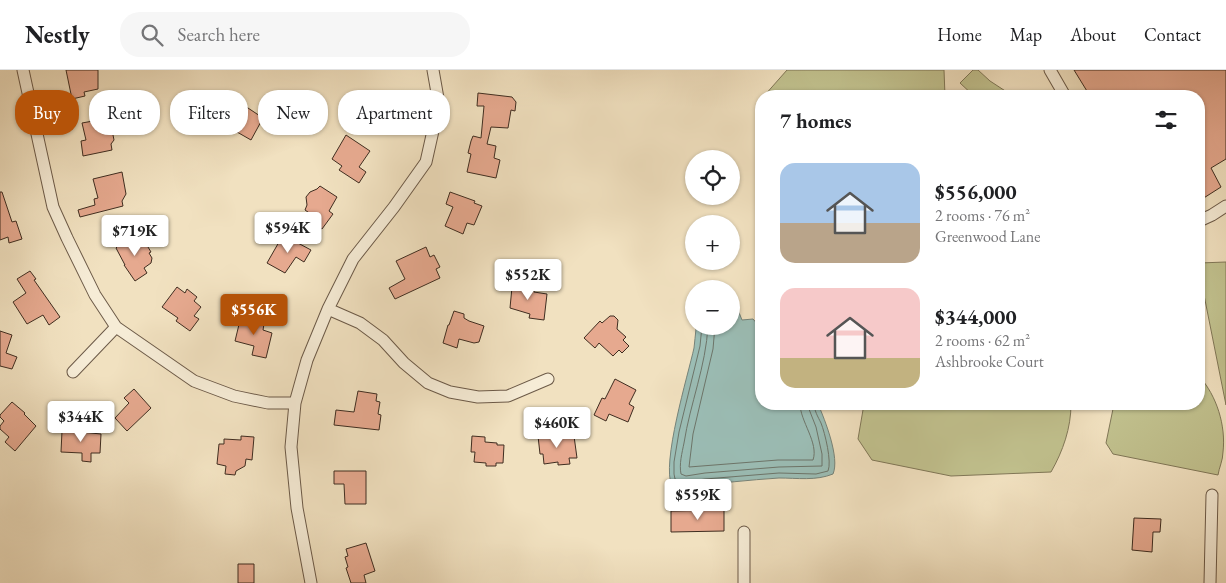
<!DOCTYPE html>
<html lang="en">
<head>
<meta charset="utf-8">
<style>
	:root { --surface:#fff; --page:#f6f6f6; --text:#202124; --muted:#757577; --line:#e0e0e0; --accent:#b45309 }
	body { margin:0; font-family:"EB Garamond",serif; background:var(--page); color:var(--text); height:100vh; display:flex; flex-direction:column; font-size:19px; white-space:nowrap }
	* { box-sizing:border-box; margin:0 }
	p { font-size:16px; color:var(--muted) }
	.icon { flex:none; width:28px; height:28px; fill:none; stroke:currentColor; stroke-width:2; stroke-linecap:round; stroke-linejoin:round }
	.map { position:relative; flex:1; overflow:hidden }
	.panel { position:absolute; left:755px; top:20px; width:450px; height:320px; display:flex; flex-direction:column; background:var(--surface); border-radius:20px; box-shadow:0 1px 4px #0004 }
	.panel>* { flex:none }
	.top-card { position:absolute; left:15px; top:20px; width:475px; height:45px; display:flex; gap:10px }
	.fabs { position:absolute; left:685px; top:80px; display:grid; gap:10px }
	.fabs a { display:grid; place-items:center; width:55px; height:55px; border-radius:50%; background:var(--surface); box-shadow:0 1px 4px #0004; font-size:25px }
	.price { position:absolute; translate:-50% -42px; padding:0 11px; border-radius:5px; background:#fff; color:#222; font-size:16px; line-height:32px; filter:drop-shadow(0 1px 2px #0008) }
	.price::after { content:''; position:absolute; left:50%; top:30px; width:15px; height:11px; margin-left:-8px; background:inherit; clip-path:polygon(0 0,100% 0,50% 100%) }
	.price.selected { background:var(--accent); color:#fff }
	ul { padding:0; list-style:none }
	li { display:flex; align-items:center; gap:15px; height:125px; padding:0 25px }
	li span { display:grid; place-items:center; flex:none; width:140px; height:100px; border-radius:15px; color:#555 }
	li>.icon { margin-inline-start:auto }
	span .icon { width:60px; height:60px; fill:#fffc; stroke-width:1 }
	li b { font-size:21px }
	h2 { display:flex; justify-content:space-between; align-items:center; height:60px; padding:0 25px; font-size:21px }
	.tag { padding:0 18px; border-radius:20px; background:var(--surface); box-shadow:0 1px 4px #0004; font-size:18px; line-height:45px }
	.tag.selected { background:var(--accent); color:#fff }
	header { display:flex; align-items:center; gap:30px; box-sizing:border-box; height:70px; padding:0 25px; background:var(--surface); border-bottom:1px solid var(--line) }
	header strong { font-size:24px }
	nav { display:flex; gap:28px; margin-inline-start:auto; font-size:18px }
	.search { width:350px; height:45px; background:var(--page); display:flex; align-items:center; gap:12px; box-sizing:border-box; padding:0 18px; border-radius:20px; color:var(--muted); font-size:19px }
	.map>svg:first-child { display:block }
</style>
</head>
<body>
<header>
<strong>Nestly</strong>
<div class="search"><svg class="icon" aria-label="search" viewBox="0 0 24 24"><circle cx="10" cy="10" r="6"/><path d="M15 15l6 6"/></svg>Search here</div>
<nav><a>Home</a><a>Map</a><a>About</a><a>Contact</a></nav>
</header>
<div class="map">
<svg width="1226" height="513" viewBox="0 0 1226 513">
	<rect width="100%" height="100%" fill="#f1e1c0"/>
	<filter id="stains"><feTurbulence type="fractalNoise" baseFrequency=".004" numOctaves="4"/><feColorMatrix values="0 0 0 0 .2 0 0 0 0 .09 0 0 0 0 .02 0 0 0 .5 -.17"/></filter>
	<radialGradient id="worn" r=".72"><stop offset=".6" stop-color="#630" stop-opacity="0"/><stop offset="1" stop-color="#630" stop-opacity=".3"/></radialGradient>
	<path fill="#c1c18e" stroke="#807757" d="M787 0H944L945 26H764Z
		M973 0H978L990 11 1013 26H974L960 13Z
		M1226 192V335L1199 200V193Z
		M1199 306C1217 326 1226 356 1223 382 1223 390 1219 398 1218 405L1113 384 1106 373 1114 334H1199Z
		M864 334H1071C1071 358 1063 381 1051 402L951 406 872 390 858 369Z"/>
	<path fill="#9bbdb5" stroke="#768379" d="M736 235 742 250 753 249 761 258V334H818C825 350 840 388 833 404 816 411 797 408 779 408 749 410 719 413 690 417 683 417 678 413 672 416 661 394 688 305 694 278 695 272 695 265 696 259L697 256H731V238Z"/>
	<g fill="none" stroke-linecap="round" stroke-linejoin="round">
		<path stroke="#6d756a" stroke-width="1" d="M702 256 700 276 679 362 674 392V404L675 409 685 412 705 409 779 403 816 404 828 401C832 392 825 363 821 353 818 347 814 340 814 334
			M708 256C706 296 690 334 684 373 682 383 679 394 681 404L686 406 705 403 779 397 822 396V384L816 357 807 334
			M715 256 713 279 693 364 689 397 778 390H813C819 373 800 351 800 334"/>
	</g>
	<path fill="#e6a98f" stroke="#3f2d20" d="M66 0H98V19L84 22 85 26 72 29Z
		M1074 0H1226V89L1211 98 1221 117 1199 131V26H1090Z
		M478 23 512 27 516 32 515 41 511 40 508 58 491 57 487 74 496 76 494 88 500 90 496 108 467 102 471 84 468 83 471 71 473 66 481 68 484 36H477Z
		M394 24V37H390L391 50H387V57L367 58V51L364 52 363 42H368L367 30 376 28V25Z
		M228 29 235 33 236 30 263 48 251 70 237 62 239 59 217 47Z
		M104 49 105 55 112 60 114 70 111 74 112 80 83 86 81 71 86 70 82 53Z
		M346 65 370 81 359 97 366 102 359 113 339 100 342 96 332 89Z
		M122 102 126 124 122 131 123 136 80 147 78 140 95 135 94 129 98 128 93 109Z
		M320 116 337 127 329 141 333 144 322 159 311 152 315 147 305 140 307 135 306 127 310 122 317 119Z
		M0 122H2L12 152 16 151 22 169 9 173 8 167 0 170Z
		M450 122 475 131 474 133 482 136 474 155 467 153 463 164 445 156 453 137 446 134Z
		M128 164 134 172 137 170 141 175 145 172 151 182 149 183 152 188 151 193 144 198 147 203 135 211 124 195H125L116 178 122 172 120 169Z
		M283 165 311 180 304 192 296 187 285 203 267 193Z
		M426 177 430 187 434 185 440 197 436 199 440 208 395 229 389 218 405 209 396 191Z
		M30 201 36 209 34 210 60 247 49 255 43 245 27 254 13 232 26 223 17 209Z
		M518 209 522 215H531L534 219V222L547 224 544 250 529 248 530 244 510 238 512 217Z
		M177 217 185 223 187 219 197 227 194 231 201 237 194 246 199 249 190 261 176 251 178 248 162 237Z
		M243 238 248 249 264 254 263 260 272 263 266 288 252 285 254 276 235 271Z
		M454 241 464 244V248L469 251 484 256 479 272 474 273 459 269 457 278 443 273 448 255H449Z
		M610 246H614L618 250 617 259 626 267 623 270 629 276 622 283 619 280 613 286 599 273 595 278 584 268 600 251 602 253Z
		M0 261 12 265 6 283 17 287 12 299 0 296Z
		M615 309 636 320 629 334 634 337 628 352 609 344 606 351 594 345 602 328 605 329Z
		M134 319 151 338 127 361 115 348 129 333 124 328Z
		M358 321 377 324 376 331 380 332 378 344 381 345 379 360 334 355 336 340 354 342Z
		M12 332 25 343 24 344 36 356 15 381 5 372 9 367 0 359V356L4 351 0 347V345Z
		M68 360H81V362L101 364 100 383H91V392L82 391V383L61 382 62 361Z
		M551 365 552 369 574 366 577 388H569L570 394 558 395V392L544 394 543 384H540L538 366Z
		M241 366 254 367 252 390 246 389 245 396 236 401 235 405 225 404 226 396 217 394 219 374H224V369L241 370Z
		M472 366 485 367V372L497 373V375H504L503 393H496V396H486V393L474 392 475 382H471Z
		M334 401H366V434H345L344 414H334Z
		M724 440V461L671 462V441Z
		M1134 448 1161 449 1160 462H1153L1152 482 1132 480Z
		M366 473 375 501 364 505 366 513H351L346 498 348 497 345 487 348 486 346 479Z
		M238 494H254V513H238Z"/>
	<g fill="none" stroke-linecap="round" stroke-linejoin="round">
		<defs>
			<path id="minor" d="M23 0 53 137 67 168 95 225 116 257 194 311 234 326 268 333H295
				M1050 0 1065 26
				M1199 151 1212 145 1226 136
				M328 239 360 253 383 270 404 293 428 313 450 322 478 327 508 326 548 309
				M73 302 116 257
				M744 462V513
				M311 513 297 438 291 377 295 333 307 290 328 239 353 189 394 137 426 92 439 34 433 0
				M1210 513 1212 425"/>
		</defs>
		<use href="#minor" stroke="#6c5a48" stroke-width="13"/>
		<use href="#minor" stroke="#f6ecd6" stroke-width="11"/>
	</g>
	<rect width="100%" height="100%" filter="url(#stains)"/>
	<rect width="100%" height="100%" fill="url(#worn)"/>
</svg>
<div class="fabs">
<a><svg class="icon" aria-label="locate" viewBox="0 0 24 24"><circle cx="12" cy="12" r="6"/><path d="M12 2v4M12 18v4M2 12h4M18 12h4"/></svg></a>
<a>+</a>
<a>−</a>
</div>
<b class="price" style="left:288px;top:184px">$594K</b>
<b class="price" style="left:135px;top:187px">$719K</b>
<b class="price" style="left:528px;top:231px">$552K</b>
<b class="price selected" style="left:254px;top:266px">$556K</b>
<b class="price" style="left:81px;top:373px">$344K</b>
<b class="price" style="left:557px;top:379px">$460K</b>
<b class="price" style="left:698px;top:451px">$559K</b>
<div class="top-card">
<a class="tag selected">Buy</a>
<a class="tag">Rent</a>
<a class="tag">Filters</a>
<a class="tag">New</a>
<a class="tag">Apartment</a>
</div>
<section class="panel">
<h2>7 homes<svg class="icon" aria-label="filters" viewBox="0 0 24 24"><path d="M4 7h16M4 17h16"/><circle cx="9" cy="7" r="2"/><circle cx="15" cy="17" r="2"/></svg></h2>
<ul>
<li><span style="background:linear-gradient(#a9c7e8 60%,#b9a48a 0)"><svg class="icon" aria-label="home" viewBox="0 0 24 24"><path d="M3 11l9-7 9 7M6 9v11h12V9"/></svg></span><div><b>$556,000</b><p>2 rooms · 76 m²</p><p>Greenwood Lane</p></div></li>
<li><span style="background:linear-gradient(#f6c9c9 70%,#c2b280 0)"><svg class="icon" aria-label="home" viewBox="0 0 24 24"><path d="M3 11l9-7 9 7M6 9v11h12V9"/></svg></span><div><b>$344,000</b><p>2 rooms · 62 m²</p><p>Ashbrooke Court</p></div></li>
</ul>
</section>
</div>
</body>
</html>
